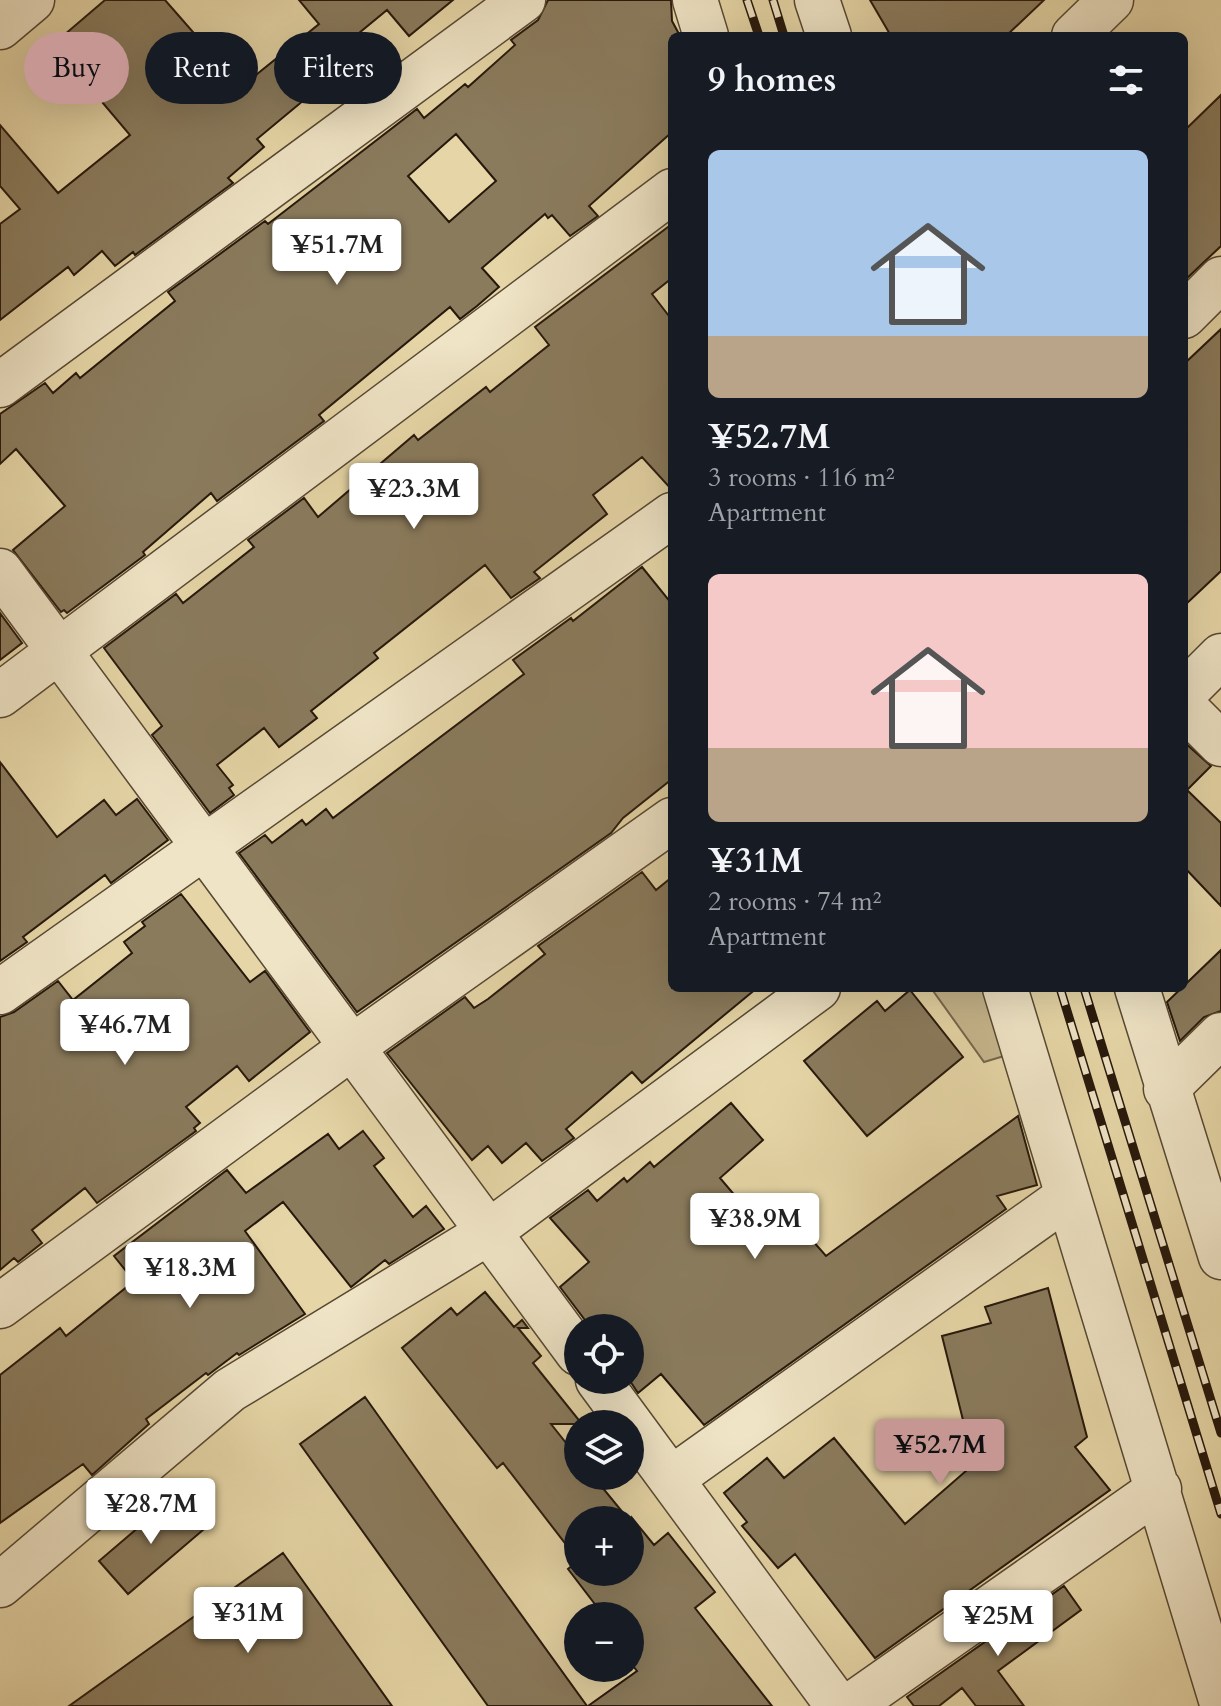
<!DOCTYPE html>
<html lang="en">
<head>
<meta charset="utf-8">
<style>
	:root { --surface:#171b24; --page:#20242c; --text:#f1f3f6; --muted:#9ea1a6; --accent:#c59692 }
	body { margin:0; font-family:Cardo,serif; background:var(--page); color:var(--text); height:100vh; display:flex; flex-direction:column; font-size:30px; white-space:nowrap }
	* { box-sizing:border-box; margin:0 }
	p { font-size:26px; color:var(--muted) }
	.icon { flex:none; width:44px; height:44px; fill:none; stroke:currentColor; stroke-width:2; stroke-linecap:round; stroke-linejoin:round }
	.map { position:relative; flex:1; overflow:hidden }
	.details { position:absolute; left:668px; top:32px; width:520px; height:960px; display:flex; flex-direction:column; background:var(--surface); border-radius:12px; box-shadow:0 8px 32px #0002 }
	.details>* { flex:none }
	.top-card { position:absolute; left:24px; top:32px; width:524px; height:72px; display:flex; gap:16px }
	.fabs { position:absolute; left:564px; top:1314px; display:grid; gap:16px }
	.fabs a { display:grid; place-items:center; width:80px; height:80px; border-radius:50%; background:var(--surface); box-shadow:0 8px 32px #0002; font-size:40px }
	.price { position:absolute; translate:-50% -68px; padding:0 18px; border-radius:8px; background:#fff; color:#222; font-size:26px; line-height:52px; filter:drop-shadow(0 2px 4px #0008) }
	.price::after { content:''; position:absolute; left:50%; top:48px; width:24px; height:18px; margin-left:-12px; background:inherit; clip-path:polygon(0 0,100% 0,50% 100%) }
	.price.selected { background:var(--accent); color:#111 }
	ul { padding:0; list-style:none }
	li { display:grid; align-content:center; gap:16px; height:424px; padding:0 40px }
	li span { display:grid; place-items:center; height:248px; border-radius:12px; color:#555 }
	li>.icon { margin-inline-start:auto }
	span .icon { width:144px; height:144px; fill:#fffc; stroke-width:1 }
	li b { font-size:34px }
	h2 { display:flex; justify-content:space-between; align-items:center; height:96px; padding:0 40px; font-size:34px }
	.pill { padding:0 28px; border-radius:36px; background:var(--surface); box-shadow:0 8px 32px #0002; font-size:28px; line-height:72px }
	.pill.selected { background:var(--accent); color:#111 }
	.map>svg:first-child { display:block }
</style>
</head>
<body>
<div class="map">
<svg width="1221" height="1706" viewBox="0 0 1221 1706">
	<rect width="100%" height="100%" fill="#e6d6a7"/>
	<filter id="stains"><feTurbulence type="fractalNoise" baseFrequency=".0025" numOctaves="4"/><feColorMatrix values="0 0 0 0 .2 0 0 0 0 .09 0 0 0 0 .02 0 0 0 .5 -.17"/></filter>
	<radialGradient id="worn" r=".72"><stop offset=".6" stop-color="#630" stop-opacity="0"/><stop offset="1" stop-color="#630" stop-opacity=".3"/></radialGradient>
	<path fill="#c6b68d" stroke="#76674c" stroke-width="2" d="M931 988H985L1004 1056 984 1062Z"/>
	<path fill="#8a7b5d" stroke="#27180c" stroke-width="2" fill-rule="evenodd" d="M105 0H165L241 87 319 24 299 0H453L409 36 387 10 330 57 340 70 257 139 264 147 228 178 233 183 135 255 133 252 115 266 102 251 74 275 68 267 0 320V224L20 209 0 186V125L58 193 130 135 64 57 68 53 57 41Z
		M548 0H671L672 21 679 34 672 36V132L589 206 598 216 570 236 552 215 548 218 545 214 482 268 499 287 477 306 460 319 450 307 319 415 324 421 217 501 211 493 143 552 145 555 67 613 64 610 61 612 13 550 65 506 16 449 0 464V414L45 383 53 393 76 373 80 378 175 301 168 292 265 221 268 224 417 109 424 118 465 84 468 87 515 45 511 40 538 20ZM456 134 496 181 449 222 408 176Z
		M870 0H1044L1006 36H891Z
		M1221 95V246L1184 281V131Z
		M672 224V278L652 294 672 320V490L642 457 593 495 607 514 534 572 540 578 511 598 485 565 374 653 378 658 311 711 317 718 279 747 264 728 217 765 233 785 229 788 234 795 210 813 152 735 162 726 104 648 176 594 183 603 254 547 248 540 304 498 318 517 414 435 418 440 486 387 490 392 549 345 535 327Z
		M1221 329V571L1184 606V364Z
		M642 567 672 604V779L623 818 611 833 357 1012 239 853 265 835 272 843 302 820 306 825 326 809 333 818 524 674 513 660 571 618 573 621Z
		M0 613 22 643 0 660Z
		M1184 742 1211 766 1187 790 1221 823V906L1184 867Z
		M0 762 57 837 104 800 116 815 137 799 168 840 111 883 105 875 23 937 27 942 0 961Z
		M642 872 656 890 672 877V988H757L642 1083 632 1072 566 1129 574 1138 542 1161 526 1143 502 1163 488 1146 472 1160 387 1053 465 997 474 1008 488 999 545 954 538 946Z
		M181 894 250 982 265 971 310 1032 249 1081 237 1066 186 1107 200 1123 194 1128 196 1131 97 1203 85 1188 32 1230 42 1243 18 1262 14 1258 0 1270V1017L14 1012 58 981 73 1000 132 953 124 942 145 926 142 922Z
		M1221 950V1011L1204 1017 1180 1041 1167 1002Z
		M910 990 963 1057 867 1136 804 1061 877 1001 885 1011Z
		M731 1103 763 1140 720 1178 764 1230 770 1233 790 1215 826 1256 1018 1116 1037 1185 997 1196 1006 1209 704 1425 661 1374 638 1393 630 1381V1328H591L560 1287 589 1262 550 1218 588 1190 597 1201 624 1178 627 1182 650 1162 654 1167Z
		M363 1131 384 1158 374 1166 413 1217 426 1206 444 1229 389 1264 385 1260 351 1287 283 1202 245 1231 305 1314 239 1355 237 1353 208 1375 206 1373 146 1419 149 1424 92 1475 83 1464 0 1523V1375L60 1328 66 1336 134 1281 114 1256 227 1170 246 1193 328 1134 339 1149Z
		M1048 1288 1087 1437 1075 1447 1110 1490 875 1658 795 1554 778 1568 742 1526 747 1522 724 1493 767 1458 784 1478 834 1438 905 1524 974 1464 942 1336 991 1323 985 1307Z
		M485 1292 514 1327 522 1320 528 1328H518L541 1356 533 1363 582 1424H551L578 1458V1476H593L629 1520H578V1560L503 1463 497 1468 402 1348 451 1308 457 1315Z
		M365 1397 439 1501 587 1706H488L300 1444Z
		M174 1497 203 1530 128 1594 99 1561Z
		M632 1518 654 1545 668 1533 715 1592 695 1608 772 1706H588L637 1671 630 1662V1616H604L568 1569 578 1561V1572H630Z
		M283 1553 392 1706H69L178 1628Z
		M1064 1586 1081 1610 998 1671 1024 1706H976L962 1688 939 1706H914L907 1697Z"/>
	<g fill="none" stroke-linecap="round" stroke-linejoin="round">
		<defs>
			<path id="minor" d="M695 0 706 36
				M817 0 829 36
				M0 27 32 0
				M1074 36 1111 0
				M1184 316 1221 279
				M0 385 523 0
				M0 571 578 1353
				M1184 693 1221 656
				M0 695 672 191
				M1184 707 1221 744
				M1005 988 1221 1700
				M1137 988 1221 1257
				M0 992 672 515
				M1166 1089 1221 1035
				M0 1306 352 1047 672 820
				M598 1380 838 1706
				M671 1479 1068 1196
				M0 1585 230 1390 489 1232 818 988
				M850 1706 1159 1489"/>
		</defs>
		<use href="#minor" stroke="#574833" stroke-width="47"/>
		<use href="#minor" stroke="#efe4c6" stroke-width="44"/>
		<defs>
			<path id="rail" d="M747 0 759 36
				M773 0 784 36
				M1060 988 1221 1514
				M1084 988 1221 1433"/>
		</defs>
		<use href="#rail" stroke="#27180c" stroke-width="9"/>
		<use href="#rail" stroke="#efe4c6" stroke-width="6" stroke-dasharray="18" stroke-linecap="butt"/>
	</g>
	<rect width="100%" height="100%" filter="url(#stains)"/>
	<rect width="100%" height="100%" fill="url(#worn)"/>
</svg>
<div class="fabs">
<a><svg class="icon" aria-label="locate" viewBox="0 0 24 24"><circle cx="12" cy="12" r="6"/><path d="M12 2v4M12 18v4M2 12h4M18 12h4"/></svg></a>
<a><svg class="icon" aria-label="layers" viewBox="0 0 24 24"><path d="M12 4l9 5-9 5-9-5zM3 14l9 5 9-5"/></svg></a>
<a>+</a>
<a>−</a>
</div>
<b class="price" style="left:337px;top:287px">¥51.7M</b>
<b class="price" style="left:414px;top:531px">¥23.3M</b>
<b class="price" style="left:125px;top:1067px">¥46.7M</b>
<b class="price" style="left:755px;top:1261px">¥38.9M</b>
<b class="price" style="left:190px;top:1310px">¥18.3M</b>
<b class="price selected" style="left:940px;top:1487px">¥52.7M</b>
<b class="price" style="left:151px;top:1546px">¥28.7M</b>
<b class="price" style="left:248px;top:1655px">¥31M</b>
<b class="price" style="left:998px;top:1658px">¥25M</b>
<div class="top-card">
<a class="pill selected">Buy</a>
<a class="pill">Rent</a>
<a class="pill">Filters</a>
</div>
<section class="details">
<h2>9 homes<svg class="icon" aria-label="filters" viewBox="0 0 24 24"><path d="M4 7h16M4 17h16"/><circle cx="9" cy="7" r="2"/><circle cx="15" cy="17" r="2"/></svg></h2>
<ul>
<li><span style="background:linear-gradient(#a9c7e8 75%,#b9a48a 0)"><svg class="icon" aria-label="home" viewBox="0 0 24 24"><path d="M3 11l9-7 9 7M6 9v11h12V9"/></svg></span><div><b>¥52.7M</b><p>3 rooms · 116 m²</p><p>Apartment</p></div></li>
<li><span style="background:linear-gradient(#f6c9c9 70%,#b9a48a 0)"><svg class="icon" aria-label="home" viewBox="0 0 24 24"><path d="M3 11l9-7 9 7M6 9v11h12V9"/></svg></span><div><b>¥31M</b><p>2 rooms · 74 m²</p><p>Apartment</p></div></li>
</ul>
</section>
</div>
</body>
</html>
